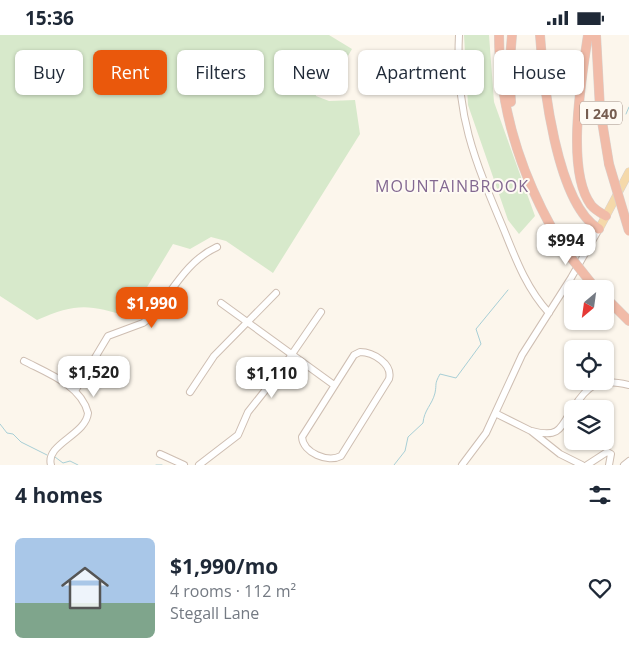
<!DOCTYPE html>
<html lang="en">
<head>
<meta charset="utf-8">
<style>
	:root { --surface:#fff; --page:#f2f2f3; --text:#1f2937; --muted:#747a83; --accent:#ea580c }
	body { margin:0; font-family:"Open Sans",sans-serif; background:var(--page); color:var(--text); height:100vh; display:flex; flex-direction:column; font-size:19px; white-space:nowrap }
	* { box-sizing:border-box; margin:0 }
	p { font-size:16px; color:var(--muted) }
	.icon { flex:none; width:28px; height:28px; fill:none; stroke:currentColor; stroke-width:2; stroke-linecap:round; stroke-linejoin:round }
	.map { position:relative; height:430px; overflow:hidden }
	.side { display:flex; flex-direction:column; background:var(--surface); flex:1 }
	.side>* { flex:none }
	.banner { position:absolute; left:15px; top:15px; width:600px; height:45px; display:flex; gap:10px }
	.needle { width:32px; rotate:209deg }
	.buttons { position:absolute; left:564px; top:245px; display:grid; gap:10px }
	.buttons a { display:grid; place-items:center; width:50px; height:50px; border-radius:8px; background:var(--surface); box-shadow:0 1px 4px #0004; font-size:25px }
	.price { position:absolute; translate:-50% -42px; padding:0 11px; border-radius:10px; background:#fff; color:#222; font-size:16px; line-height:32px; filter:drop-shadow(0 1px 2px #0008) }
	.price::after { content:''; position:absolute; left:50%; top:30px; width:15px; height:11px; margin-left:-8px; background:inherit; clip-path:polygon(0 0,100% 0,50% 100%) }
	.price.on { background:var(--accent); color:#fff }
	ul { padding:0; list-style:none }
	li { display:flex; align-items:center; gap:15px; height:125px; padding:0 15px }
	li span { display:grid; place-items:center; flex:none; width:140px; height:100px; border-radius:8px; color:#555 }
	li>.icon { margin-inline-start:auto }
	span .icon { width:60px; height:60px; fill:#fffc; stroke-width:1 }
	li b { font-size:21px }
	h2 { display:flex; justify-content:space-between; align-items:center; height:60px; padding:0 15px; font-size:21px }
	.pill { padding:0 18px; border-radius:8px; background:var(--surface); box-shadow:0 1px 4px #0004; font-size:18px; line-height:45px }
	.pill.on { background:var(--accent); color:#fff }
	.status { display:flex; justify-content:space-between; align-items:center; height:35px; padding:0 25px; background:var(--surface); direction:ltr }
	.status svg { height:14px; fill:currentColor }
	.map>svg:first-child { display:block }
</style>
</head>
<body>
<div class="status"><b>15:36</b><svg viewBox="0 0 49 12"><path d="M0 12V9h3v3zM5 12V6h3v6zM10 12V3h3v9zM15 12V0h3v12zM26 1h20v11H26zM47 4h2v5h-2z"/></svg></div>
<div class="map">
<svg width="629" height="430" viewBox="0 0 629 430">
	<rect width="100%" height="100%" fill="#fcf6ec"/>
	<path fill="#d7e9cb" d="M0 0H329L352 14 337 40 330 32 313 45 316 61 329 66 355 65 360 99 273 238 226 206 211 202 190 214 173 209 129 282C89 269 76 268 37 285L0 261Z
		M464 0H489L494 67 535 181 519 199 508 185 468 70Z"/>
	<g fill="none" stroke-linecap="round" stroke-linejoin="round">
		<path stroke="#a8cfd6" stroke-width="1" d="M626 79 629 72
			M0 389 7 398 13 399 21 407 47 420
			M55 422 63 428 70 426 78 430
			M156 430H162
			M394 430 405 416 408 402 423 388C424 375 432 370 435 358 437 348 434 350 440 339L456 343 481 309 476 294 508 255"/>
		<defs>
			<path id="minor" d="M459 0C455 79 474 124 504 195 516 225 527 254 549 278
				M221 268 334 350
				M360 317C373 317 393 329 389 344L341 421C328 428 303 418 302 402L354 320Z
				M24 326C47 338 81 350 88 378 86 400 45 409 51 430
				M75 356 108 301 143 288 151 282C172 257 186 226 217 212
				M190 357 214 321 276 258
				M573 374C588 348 600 343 629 350
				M497 379 531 396 560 419 582 430
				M532 396C558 403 560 395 572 374
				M160 419 184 430
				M199 430 238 400 248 377 279 338 321 277
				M462 430 486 398 522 320 571 243 599 194
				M587 430 607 417 611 419 609 430
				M624 430 629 426"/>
			<path id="major" d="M599 194 629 137"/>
			<path id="highway" d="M499 0C499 76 524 149 564 214
				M540 0C543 46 556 169 599 194
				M588 0C582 41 565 135 591 170 595 175 601 178 606 181
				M596 0 600 74 609 129
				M511 67 509 36 512 0
				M605 262 629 286"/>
		</defs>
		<use href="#minor" stroke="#cebeb2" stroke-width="8"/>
		<use href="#major" stroke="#d9d2ce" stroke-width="9"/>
		<use href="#highway" stroke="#d9d2ce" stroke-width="10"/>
		<use href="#minor" stroke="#fff" stroke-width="6"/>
		<use href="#major" stroke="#f5d9aa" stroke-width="8"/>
		<use href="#highway" stroke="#f1bba8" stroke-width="9"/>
		<defs>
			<path id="highway-bridge" d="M609 129 629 196
				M564 214 596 254"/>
		</defs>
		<use href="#highway-bridge" stroke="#d9d2ce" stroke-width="10" stroke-linecap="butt"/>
		<use href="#highway-bridge" stroke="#f1bba8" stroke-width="9"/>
	</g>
	<g text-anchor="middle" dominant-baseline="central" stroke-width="4" stroke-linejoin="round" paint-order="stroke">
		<rect fill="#fefaf3" stroke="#9f8c81" stroke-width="1" x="580" y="66.5" width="42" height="23" rx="4"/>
		<g font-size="14" font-weight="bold" fill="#765d50">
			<text x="601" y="78">I 240</text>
		</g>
		<g font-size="16" letter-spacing="1" fill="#836891" stroke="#fefaf3">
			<text x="452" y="151">MOUNTAINBROOK</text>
		</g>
	</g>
</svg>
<div class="buttons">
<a><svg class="needle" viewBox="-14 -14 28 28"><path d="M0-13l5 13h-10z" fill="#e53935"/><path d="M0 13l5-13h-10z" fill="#747a83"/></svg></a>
<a><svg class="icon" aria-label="locate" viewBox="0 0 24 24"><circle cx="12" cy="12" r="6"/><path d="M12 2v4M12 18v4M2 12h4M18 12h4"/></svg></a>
<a><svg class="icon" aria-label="layers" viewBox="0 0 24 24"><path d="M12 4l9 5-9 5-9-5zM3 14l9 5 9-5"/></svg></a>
</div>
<b class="price" style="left:566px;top:231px">$994</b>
<b class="price on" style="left:152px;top:294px">$1,990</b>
<b class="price" style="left:94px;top:363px">$1,520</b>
<b class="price" style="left:272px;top:364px">$1,110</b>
<div class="banner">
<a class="pill">Buy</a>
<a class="pill on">Rent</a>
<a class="pill">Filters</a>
<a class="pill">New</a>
<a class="pill">Apartment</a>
<a class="pill">House</a>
</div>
</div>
<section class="side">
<h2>4 homes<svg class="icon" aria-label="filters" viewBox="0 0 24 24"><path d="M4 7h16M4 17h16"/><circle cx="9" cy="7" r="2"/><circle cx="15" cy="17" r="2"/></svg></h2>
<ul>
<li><span style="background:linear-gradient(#a9c7e8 65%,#7fa58c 0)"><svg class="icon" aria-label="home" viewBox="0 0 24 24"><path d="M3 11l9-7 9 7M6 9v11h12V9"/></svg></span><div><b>$1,990/mo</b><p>4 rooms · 112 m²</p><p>Stegall Lane</p></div><svg class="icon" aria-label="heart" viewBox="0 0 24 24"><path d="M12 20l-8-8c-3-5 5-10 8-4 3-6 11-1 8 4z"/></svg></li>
</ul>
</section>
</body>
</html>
